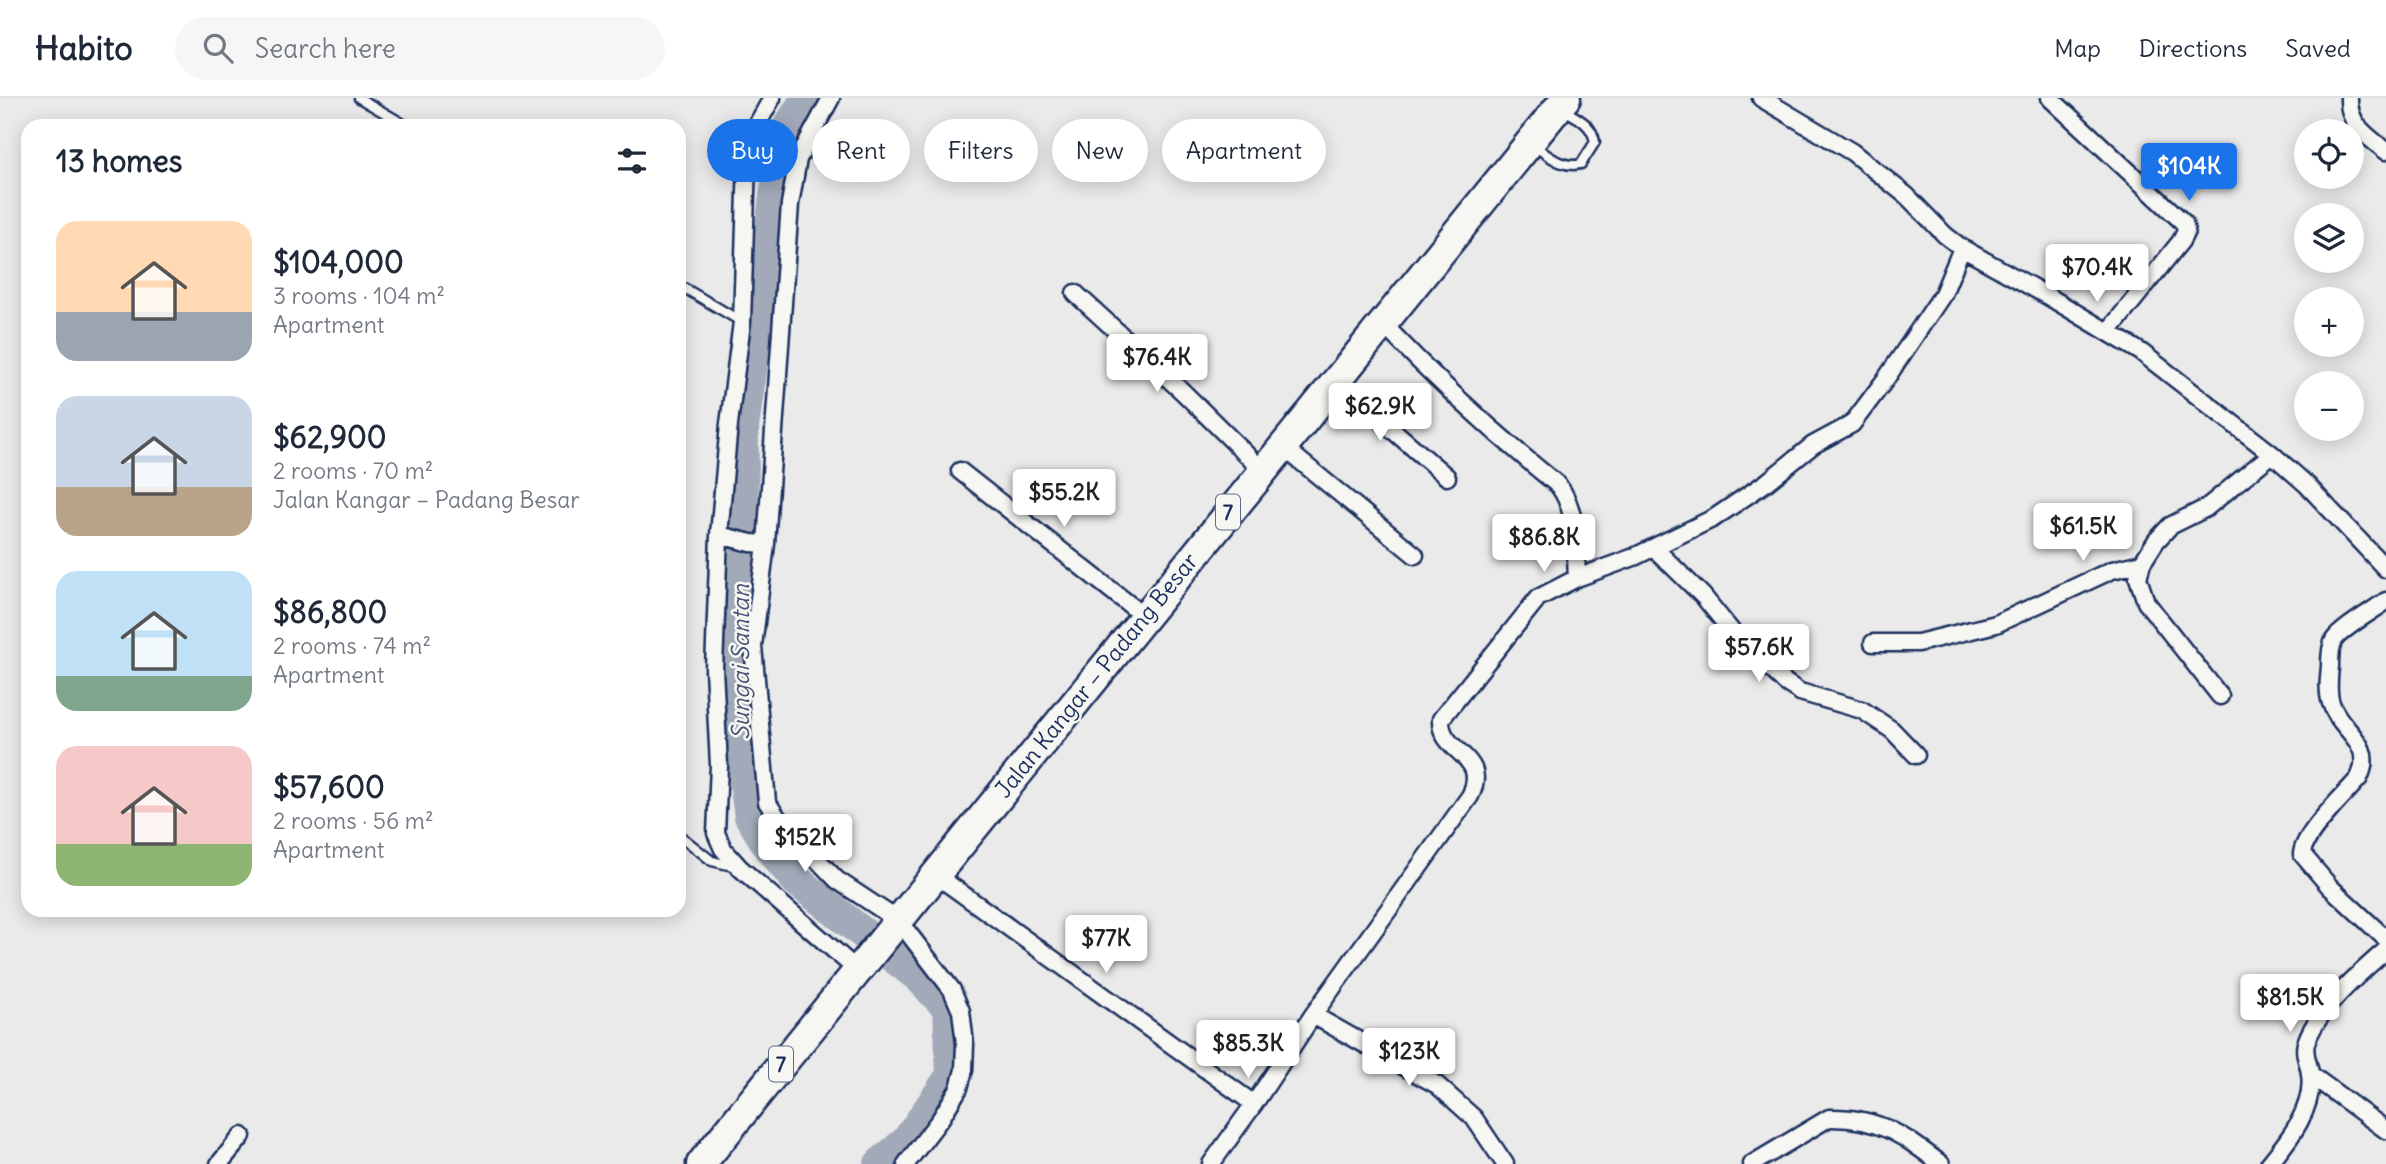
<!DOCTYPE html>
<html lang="en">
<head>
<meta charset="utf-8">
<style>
	:root { --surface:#fff; --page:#f6f6f7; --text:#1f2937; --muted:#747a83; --line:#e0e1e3; --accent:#1a73e8 }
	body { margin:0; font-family:Delius,sans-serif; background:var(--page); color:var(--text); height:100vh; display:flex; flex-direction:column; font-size:26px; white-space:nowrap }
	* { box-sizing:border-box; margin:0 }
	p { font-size:23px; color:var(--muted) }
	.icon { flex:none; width:38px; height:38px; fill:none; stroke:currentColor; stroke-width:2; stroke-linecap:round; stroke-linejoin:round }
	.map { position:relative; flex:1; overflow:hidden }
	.side { position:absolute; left:21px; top:21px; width:665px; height:798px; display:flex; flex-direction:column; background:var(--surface); border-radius:21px; box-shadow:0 4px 18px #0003 }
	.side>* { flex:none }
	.guide { position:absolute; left:707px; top:21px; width:665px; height:63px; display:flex; gap:14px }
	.tools { position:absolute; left:2294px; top:21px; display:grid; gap:14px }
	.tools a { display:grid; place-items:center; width:70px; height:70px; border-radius:50%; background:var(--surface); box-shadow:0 4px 18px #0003; font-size:35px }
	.price { position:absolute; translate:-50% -60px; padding:0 16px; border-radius:7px; background:#fff; color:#222; font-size:23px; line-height:46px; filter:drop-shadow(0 2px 4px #0008) }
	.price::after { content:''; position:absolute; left:50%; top:42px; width:21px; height:16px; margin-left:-10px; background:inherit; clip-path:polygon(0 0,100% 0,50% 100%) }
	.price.active { background:var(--accent); color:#fff }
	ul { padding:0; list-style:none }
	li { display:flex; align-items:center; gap:21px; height:175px; padding:0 35px }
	li span { display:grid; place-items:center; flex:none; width:196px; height:140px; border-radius:21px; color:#555 }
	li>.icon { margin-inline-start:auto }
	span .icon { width:84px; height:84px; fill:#fffc; stroke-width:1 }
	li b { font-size:30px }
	h2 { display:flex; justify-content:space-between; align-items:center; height:84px; padding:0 35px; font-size:30px }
	.tag { padding:0 24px; border-radius:32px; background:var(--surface); box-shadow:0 4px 18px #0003; font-size:24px; line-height:63px }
	.tag.active { background:var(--accent); color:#fff }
	header { display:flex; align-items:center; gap:42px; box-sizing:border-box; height:98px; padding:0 35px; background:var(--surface); border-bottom:2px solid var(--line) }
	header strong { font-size:33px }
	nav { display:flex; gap:38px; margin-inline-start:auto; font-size:24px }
	.search { width:490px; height:63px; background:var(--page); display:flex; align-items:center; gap:18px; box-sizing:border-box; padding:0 24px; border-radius:38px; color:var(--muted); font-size:26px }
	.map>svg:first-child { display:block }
</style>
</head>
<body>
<header>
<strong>Habito</strong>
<div class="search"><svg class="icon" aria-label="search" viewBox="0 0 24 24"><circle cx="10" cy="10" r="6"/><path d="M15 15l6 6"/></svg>Search here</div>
<nav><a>Map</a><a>Directions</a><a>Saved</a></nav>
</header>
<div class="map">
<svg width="2386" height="1066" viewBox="0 0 2386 1066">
	<rect width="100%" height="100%" fill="#e9eae9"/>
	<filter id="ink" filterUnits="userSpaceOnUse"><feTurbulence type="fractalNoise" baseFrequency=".0143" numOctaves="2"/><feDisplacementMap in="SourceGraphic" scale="14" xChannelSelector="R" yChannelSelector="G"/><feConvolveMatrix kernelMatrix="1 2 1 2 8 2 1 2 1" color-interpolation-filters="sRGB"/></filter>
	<g filter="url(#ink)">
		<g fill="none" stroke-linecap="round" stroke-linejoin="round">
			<path stroke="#a2aaba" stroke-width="32" d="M807 0 784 36 743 329 742 472 736 625 750 718 770 751 797 783 920 880 949 911 952 977 907 1043 880 1066"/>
			<defs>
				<path id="lane" d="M359 0 407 28
					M1533 47C1548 57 1562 71 1581 66L1595 44C1592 26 1579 21 1564 12
					M679 187 742 224
					M679 737 712 763 737 769"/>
				<path id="street" d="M772 0 753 34 747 61 742 224 729 326 719 437 714 571 719 667 716 735 723 751 740 770 857 872
					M831 0 798 61 790 106 766 446 753 548 767 704 777 719 799 743 837 782 899 823 952 892 961 913 965 946 964 972 959 990 941 1020 906 1066
					M1761 0 1852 54 1907 98 1945 137 1962 150 2046 197 2141 254 2272 356 2307 387 2386 471
					M2050 0 2184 125 2186 133 2181 143 2108 234
					M2349 0C2348 27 2367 38 2386 53
					M1075 195 1183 294 1262 372
					M1383 226C1438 284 1496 337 1558 387 1578 412 1575 449 1577 480
					M1336 283 1447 379
					M1282 348 1415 457
					M960 373 1144 518
					M719 437 751 445 766 446
					M1654 450 1703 498 1733 535 1786 585 1800 594 1862 612 1892 632 1916 657
					M2142 465 2138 480 2146 504 2220 598
					M2386 503C2374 512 2341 531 2334 542 2330 549 2330 560 2330 568 2329 580 2327 594 2331 605 2340 634 2376 644 2359 680 2345 697 2303 736 2302 756L2330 789 2386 841
					M1873 545H1918L1996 526 2112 472 2142 465 2156 443 2170 428 2206 410 2272 356
					M936 777 1254 1006
					M1313 917 1437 987 1474 1020 1505 1066
					M2311 977 2386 1032
					M219 1066 242 1038
					M1211 1066 1254 1006 1313 917 1470 698C1491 656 1439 656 1441 621L1538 500 1577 480 1634 459 1714 420 1767 384 1813 347 1852 326 1885 282 1943 196 1962 150
					M1752 1066 1829 1020C1879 1019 1904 1038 1941 1066
					M2269 1066C2289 1042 2315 1009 2310 976 2309 965 2303 956 2306 945 2317 911 2360 875 2386 852"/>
				<path id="highway" d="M701 1066 1566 0"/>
			</defs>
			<use href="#lane" stroke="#1b2f5e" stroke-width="13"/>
			<use href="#street" stroke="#1b2f5e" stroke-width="21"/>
			<use href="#highway" stroke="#1b2f5e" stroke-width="33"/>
			<use href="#lane" stroke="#f6f6f2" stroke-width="8"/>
			<use href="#street" stroke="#f6f6f2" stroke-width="16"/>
			<use href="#highway" stroke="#f6f6f2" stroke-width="28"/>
		</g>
	</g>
	<g text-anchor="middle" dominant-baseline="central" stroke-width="5" stroke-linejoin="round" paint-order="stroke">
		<g fill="#f6f6f2" stroke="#5d6b8a" stroke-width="2">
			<rect x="1216" y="396.5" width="24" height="35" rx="5"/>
			<rect x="769" y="948.5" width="24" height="35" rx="5"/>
		</g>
		<g font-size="21" font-weight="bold" fill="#1b2f5e">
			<text x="1228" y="414">7</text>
			<text x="781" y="966">7</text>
		</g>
		<g font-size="23" fill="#1b2f5e" stroke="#f6f6f2">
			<text transform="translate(1096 577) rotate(-51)">Jalan Kangar – Padang Besar</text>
		</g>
		<g font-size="24" font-style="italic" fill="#44547a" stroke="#f6f6f2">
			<text transform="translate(740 564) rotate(-90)">Sungai Santan</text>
		</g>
	</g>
</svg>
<div class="tools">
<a><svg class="icon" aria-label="locate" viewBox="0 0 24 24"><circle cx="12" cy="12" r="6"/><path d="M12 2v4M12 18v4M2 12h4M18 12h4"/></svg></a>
<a><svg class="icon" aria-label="layers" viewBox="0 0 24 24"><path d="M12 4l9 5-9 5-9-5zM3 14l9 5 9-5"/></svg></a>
<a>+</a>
<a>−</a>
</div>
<b class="price active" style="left:2189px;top:105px">$104K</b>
<b class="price" style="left:2097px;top:206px">$70.4K</b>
<b class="price" style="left:1157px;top:296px">$76.4K</b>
<b class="price" style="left:1380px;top:345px">$62.9K</b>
<b class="price" style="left:1064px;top:431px">$55.2K</b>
<b class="price" style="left:2083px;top:465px">$61.5K</b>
<b class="price" style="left:1544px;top:476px">$86.8K</b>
<b class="price" style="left:1759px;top:586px">$57.6K</b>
<b class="price" style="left:805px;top:776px">$152K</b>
<b class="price" style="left:1106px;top:877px">$77K</b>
<b class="price" style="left:2290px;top:936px">$81.5K</b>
<b class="price" style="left:1248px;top:982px">$85.3K</b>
<b class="price" style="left:1409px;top:990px">$123K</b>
<div class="guide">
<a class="tag active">Buy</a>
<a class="tag">Rent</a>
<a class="tag">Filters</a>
<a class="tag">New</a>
<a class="tag">Apartment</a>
</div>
<section class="side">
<h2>13 homes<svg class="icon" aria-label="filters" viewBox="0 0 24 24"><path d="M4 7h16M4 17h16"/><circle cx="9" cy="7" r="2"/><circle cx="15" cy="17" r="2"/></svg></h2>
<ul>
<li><span style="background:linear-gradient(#ffd9b3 65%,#9aa5b1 0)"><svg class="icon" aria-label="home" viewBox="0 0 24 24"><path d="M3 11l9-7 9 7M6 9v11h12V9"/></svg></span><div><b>$104,000</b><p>3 rooms · 104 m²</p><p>Apartment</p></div></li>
<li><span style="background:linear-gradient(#c9d6e8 65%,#b9a48a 0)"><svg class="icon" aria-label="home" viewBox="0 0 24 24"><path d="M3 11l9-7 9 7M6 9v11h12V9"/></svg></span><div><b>$62,900</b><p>2 rooms · 70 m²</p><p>Jalan Kangar – Padang Besar</p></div></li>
<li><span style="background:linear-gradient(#bfe0f5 75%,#7fa58c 0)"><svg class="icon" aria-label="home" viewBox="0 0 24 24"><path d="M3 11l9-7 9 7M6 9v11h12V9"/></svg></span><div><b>$86,800</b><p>2 rooms · 74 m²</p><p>Apartment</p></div></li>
<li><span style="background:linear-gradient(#f6c9c9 70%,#8fb573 0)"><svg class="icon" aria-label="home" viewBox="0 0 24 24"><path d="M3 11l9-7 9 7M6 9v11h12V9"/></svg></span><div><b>$57,600</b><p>2 rooms · 56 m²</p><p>Apartment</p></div></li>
</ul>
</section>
</div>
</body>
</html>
